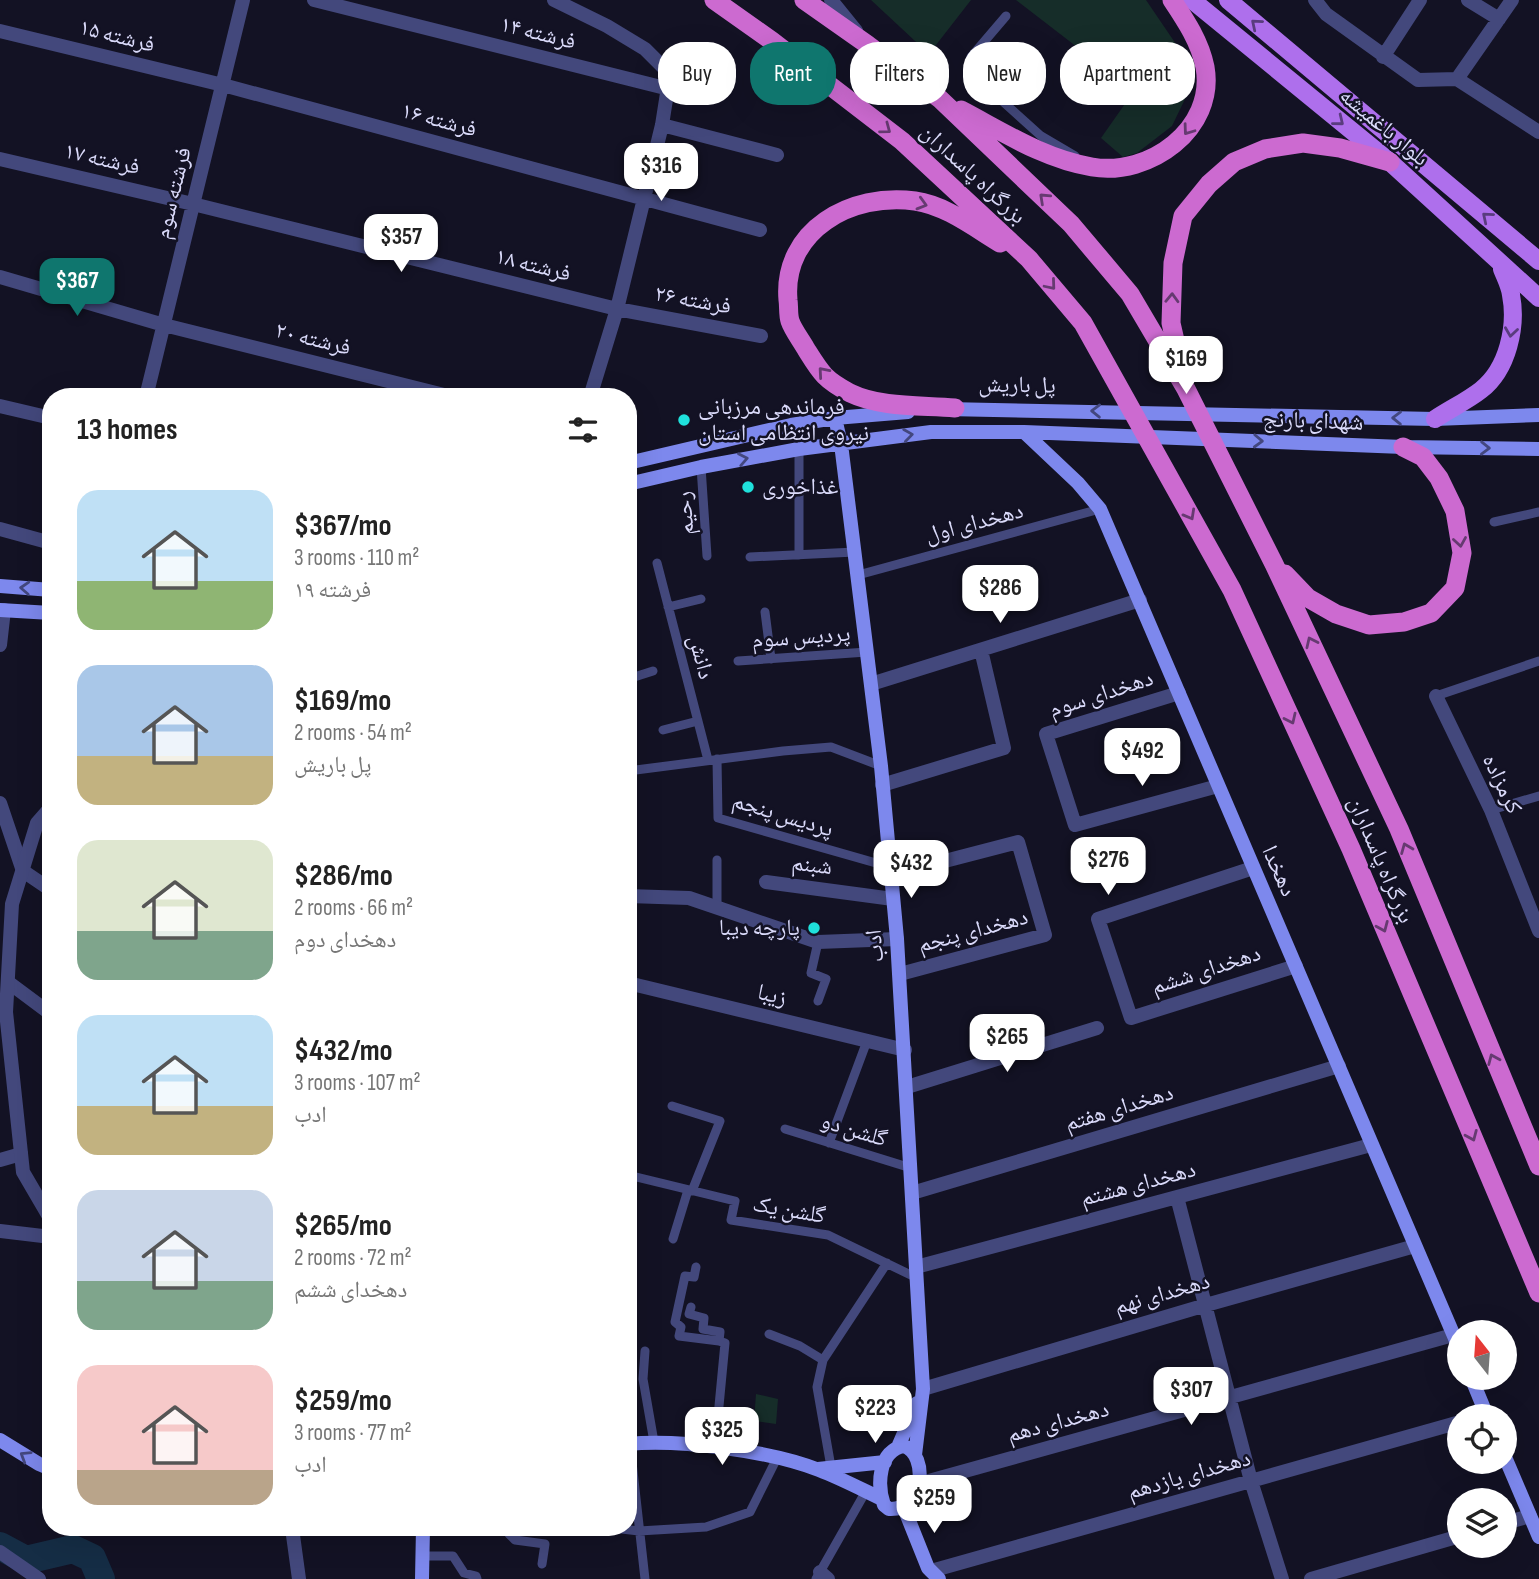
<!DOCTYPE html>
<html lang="en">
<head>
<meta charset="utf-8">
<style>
	:root { --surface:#fff; --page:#f6f6f6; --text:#222; --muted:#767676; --accent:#0f766e }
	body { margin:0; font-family:"Sofia Sans Condensed","Noto Naskh Arabic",sans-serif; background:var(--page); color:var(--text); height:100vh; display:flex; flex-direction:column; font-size:26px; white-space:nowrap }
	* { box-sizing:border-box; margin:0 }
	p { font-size:23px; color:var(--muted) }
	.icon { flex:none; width:38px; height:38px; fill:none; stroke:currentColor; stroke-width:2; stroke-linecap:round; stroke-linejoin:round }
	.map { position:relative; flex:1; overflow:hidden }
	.side { position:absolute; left:42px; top:388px; width:595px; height:1148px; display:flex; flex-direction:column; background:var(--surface); border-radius:28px; box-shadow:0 7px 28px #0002 }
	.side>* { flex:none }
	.top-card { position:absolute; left:658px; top:42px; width:665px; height:63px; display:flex; gap:14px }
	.needle { width:46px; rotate:343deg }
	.buttons { position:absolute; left:1447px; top:1320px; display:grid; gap:14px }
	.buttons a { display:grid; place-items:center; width:70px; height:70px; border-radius:50%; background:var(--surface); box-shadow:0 7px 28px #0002; font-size:35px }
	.price { position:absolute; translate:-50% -60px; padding:0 16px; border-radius:14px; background:#fff; color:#222; font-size:23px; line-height:46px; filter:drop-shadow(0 2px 4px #0008) }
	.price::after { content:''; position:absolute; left:50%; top:42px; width:21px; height:16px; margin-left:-10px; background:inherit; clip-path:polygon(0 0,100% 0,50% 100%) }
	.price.selected { background:var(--accent); color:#fff }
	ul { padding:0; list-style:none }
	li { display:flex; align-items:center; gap:21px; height:175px; padding:0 35px }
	li span { display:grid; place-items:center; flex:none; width:196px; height:140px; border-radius:21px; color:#555 }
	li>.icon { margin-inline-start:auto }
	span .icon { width:84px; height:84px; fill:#fffc; stroke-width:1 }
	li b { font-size:30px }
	h2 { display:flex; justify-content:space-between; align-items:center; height:84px; padding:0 35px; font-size:30px }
	.chip { padding:0 24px; border-radius:28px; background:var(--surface); box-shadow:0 7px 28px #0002; font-size:24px; line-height:63px }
	.chip.selected { background:var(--accent); color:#fff }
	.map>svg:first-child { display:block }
</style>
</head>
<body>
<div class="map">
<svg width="1539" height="1579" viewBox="0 0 1539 1579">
	<rect width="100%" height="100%" fill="#131224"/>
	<path fill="#162d29" d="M871 0H971L929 54Z
		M1016 0H1146L1180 50 1186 97 1172 126 1137 153 1123 157 1101 138 1134 91Z
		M756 1394 778 1399 776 1424 754 1421Z"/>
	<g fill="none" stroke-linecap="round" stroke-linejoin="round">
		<path stroke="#152d45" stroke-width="28" d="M0 1546 26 1560 73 1549 92 1558 101 1579"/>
		<path stroke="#43487c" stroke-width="9" d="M1006 16 971 57 990 90 1041 136 1075 156
			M799 449V555
			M701 467 707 556
			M1494 522 1539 512
			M750 557 855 552
			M657 563 708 760
			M858 575 1100 509
			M668 607 701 599
			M765 612 771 659
			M738 661 867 652
			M628 679 653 671
			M1436 696 1539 661
			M663 730 698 721
			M717 759 718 818 890 867
			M628 771 783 751 831 747 881 766
			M1491 810 1539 796
			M717 860V907
			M818 1001 826 979 811 973 818 942
			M672 1106 720 1121 692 1191
			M785 1129 911 1168
			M829 1143 867 1041
			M628 1175 735 1201 731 1220 828 1235 917 1278
			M673 1239 688 1190
			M696 1267 694 1277 685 1276 675 1322 681 1327 679 1336 719 1341
			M691 1307 689 1314 704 1318 703 1329 720 1332 719 1341 725 1343 715 1448
			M769 1334 800 1346 823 1360
			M645 1351 643 1379 654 1442
			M630 1444 645 1579
			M831 1467 817 1387 823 1360 887 1263
			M509 1528V1534L515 1540 545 1544 542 1564
			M613 1528 639 1531 706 1527 750 1512 777 1458
			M422 1556H453L464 1573 476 1576 477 1579
			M816 1579 866 1491"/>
		<path stroke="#43487c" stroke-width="14" d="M314 0 669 89
			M554 0 607 26 645 49 670 74 662 125 617 309 590 397
			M1315 0 1326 14 1418 80 1457 79
			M1468 0 1499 19
			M0 31 223 85 760 230
			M1383 57 1420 0
			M1457 79 1539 132
			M1457 79 1512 0
			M662 125 777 155
			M0 159 193 204 617 309 761 336
			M0 277 164 325 452 397
			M146 397 243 0
			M0 406 51 418
			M0 529 51 543
			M0 645 4 610
			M871 684 1140 600
			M1179 693 1046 734 1075 825 1218 786
			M1436 696 1491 810 1539 931
			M882 785 1004 748 981 650
			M0 803 23 871 51 890
			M1253 868 1098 919 1131 1018 1296 966
			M891 875 1018 842 1045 935 900 974
			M766 882 893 899
			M628 896 689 898 818 942 897 939
			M8 982 51 1014
			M628 983 905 1050
			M907 1087 1097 1028
			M0 1160 21 1154
			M912 1193 1339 1066
			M1177 1197 1251 1481 1282 1579
			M0 1231 51 1237
			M916 1267 1371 1145
			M923 1389 1206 1305 1415 1246
			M918 1484 1453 1335
			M1505 1523 1530 1516
			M292 1528 299 1579
			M0 1552 39 1579
			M931 1571 1460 1422
			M820 1572 828 1579
			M1311 1579 1460 1536"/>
		<path stroke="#43487c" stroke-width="14" d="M831 0 856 31
			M51 807 37 823 12 904 6 1012 23 1172 51 1220"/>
		<path stroke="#7d88ed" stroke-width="14" d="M946 409 1435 419 1539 415
			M835 418 841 444 881 766 897 939 923 1389 915 1455
			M1024 432 1078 483 1100 509 1460 1350
			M628 463 791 425 835 418 908 412
			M628 484 701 467 799 449 931 432H1024L1403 447 1539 449
			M0 586 51 590
			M0 610 51 613
			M1471 1377 1487 1416
			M0 1440 39 1464 51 1469
			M628 1444C679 1439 771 1451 819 1470 840 1478 861 1489 882 1499
			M904 1446C929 1455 924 1511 889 1509L884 1505C877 1485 878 1451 904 1446Z
			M898 1447 917 1403
			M1505 1457 1539 1537
			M818 1469 885 1462
			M904 1508 928 1568 939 1579
			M422 1579 423 1528"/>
		<path stroke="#ae6fec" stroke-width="18" d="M1192 0 1390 162 1539 298
			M1228 0 1539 261
			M1435 419C1450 409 1467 401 1481 390 1508 369 1517 326 1511 295 1510 286 1505 277 1502 269"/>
		<path stroke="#cc6ad0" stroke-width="19" d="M714 0 772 41 902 141 1029 259 1083 323 1232 590 1351 849 1539 1293
			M804 0 868 45 940 99 1071 224 1130 294 1186 389 1274 564 1399 829 1539 1166
			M961 110C1003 132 1044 159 1092 167 1149 177 1216 129 1205 67 1200 42 1186 21 1172 0
			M1182 371 1171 323 1173 263 1183 216 1209 184 1234 162 1265 149 1303 143 1340 148 1390 162
			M955 408C922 405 881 408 850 393 824 379 821 373 806 349 801 340 793 330 790 321 788 315 789 306 788 300 782 230 852 192 915 201 945 205 975 228 1000 243
			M1285 574 1308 598 1336 614 1369 625 1404 622 1431 613 1455 588 1462 553 1455 511 1439 478 1423 457 1403 447"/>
	</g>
	<defs><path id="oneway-chevron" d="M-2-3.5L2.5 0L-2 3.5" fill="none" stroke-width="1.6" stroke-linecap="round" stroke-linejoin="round" transform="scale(1.75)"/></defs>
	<g stroke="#593c7e">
		<use href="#oneway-chevron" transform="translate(1256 24) rotate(-140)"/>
		<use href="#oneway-chevron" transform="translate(1339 121) rotate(39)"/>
		<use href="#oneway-chevron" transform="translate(1487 217) rotate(-140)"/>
		<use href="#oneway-chevron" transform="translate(1511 332) rotate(98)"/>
	</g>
	<g stroke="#663a71">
		<use href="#oneway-chevron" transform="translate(886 129) rotate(37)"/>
		<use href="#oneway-chevron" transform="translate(1188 130) rotate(126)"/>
		<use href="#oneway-chevron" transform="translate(1044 198) rotate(-137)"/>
		<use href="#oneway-chevron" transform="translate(922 204) rotate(16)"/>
		<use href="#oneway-chevron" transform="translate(1051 285) rotate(50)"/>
		<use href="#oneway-chevron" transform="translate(1172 298) rotate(-88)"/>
		<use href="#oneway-chevron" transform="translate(823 372) rotate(-131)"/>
		<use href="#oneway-chevron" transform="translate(1190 515) rotate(61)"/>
		<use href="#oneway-chevron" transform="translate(1460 542) rotate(81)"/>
		<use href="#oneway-chevron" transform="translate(1311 642) rotate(-115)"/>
		<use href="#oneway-chevron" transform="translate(1291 719) rotate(65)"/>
		<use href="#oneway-chevron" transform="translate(1406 848) rotate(-112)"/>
		<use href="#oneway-chevron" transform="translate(1383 927) rotate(67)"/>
		<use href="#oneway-chevron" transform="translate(1493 1059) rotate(-113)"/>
		<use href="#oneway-chevron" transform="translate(1472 1136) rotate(67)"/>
	</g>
	<g stroke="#43477e">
		<use href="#oneway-chevron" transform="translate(1096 411) rotate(-179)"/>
		<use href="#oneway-chevron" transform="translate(1397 418) rotate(-179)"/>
		<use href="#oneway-chevron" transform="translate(908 435) rotate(-8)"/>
		<use href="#oneway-chevron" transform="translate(1258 441) rotate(2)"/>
		<use href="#oneway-chevron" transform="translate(1485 448) rotate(1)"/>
		<use href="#oneway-chevron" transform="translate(743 459) rotate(-11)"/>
		<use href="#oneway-chevron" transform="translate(25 588) rotate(-177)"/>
		<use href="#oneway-chevron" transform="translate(25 1456) rotate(-148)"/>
	</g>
	<g fill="#1fe1dc" stroke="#131224" stroke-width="2.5">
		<circle cx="684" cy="420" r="7"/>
		<circle cx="748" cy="487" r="7"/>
		<circle cx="814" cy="928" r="7"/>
	</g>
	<g text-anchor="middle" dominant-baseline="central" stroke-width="5" stroke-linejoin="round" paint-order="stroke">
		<g font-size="23" fill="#dadafa" stroke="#131224">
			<text transform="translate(538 33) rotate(14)">۱۴ فرشته</text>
			<text transform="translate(117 36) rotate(14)">۱۵ فرشته</text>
			<text transform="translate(439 120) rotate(15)">۱۶ فرشته</text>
			<text transform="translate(1384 127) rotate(40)">بلوار باغمیشه</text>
			<text transform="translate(102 159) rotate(13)">۱۷ فرشته</text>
			<text transform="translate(973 174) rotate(43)">بزرگراه پاسداران</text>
			<text transform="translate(173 193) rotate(-76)">فرشته سوم</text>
			<text transform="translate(533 265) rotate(14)">۱۸ فرشته</text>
			<text transform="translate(693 300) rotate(10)">۲۶ فرشته</text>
			<text transform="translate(313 339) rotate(14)">۲۰ فرشته</text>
			<text transform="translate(1017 385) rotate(1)">پل باریش</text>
			<text transform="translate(1313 421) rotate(2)">شهدای بارنج</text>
			<text transform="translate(685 513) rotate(-94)">رحیم</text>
			<text transform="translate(974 523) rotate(-15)">دهخدای اول</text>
			<text transform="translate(801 637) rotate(-4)">پردیس سوم</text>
			<text transform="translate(701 657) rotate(75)">دانش</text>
			<text transform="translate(1101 694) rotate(-18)">دهخدای سوم</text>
			<text transform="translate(1502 784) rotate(65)">کرمزاده</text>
			<text transform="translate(783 815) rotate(17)">پردیس پنجم</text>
			<text transform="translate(1381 860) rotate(67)">بزرگراه پاسداران</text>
			<text transform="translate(812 865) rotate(7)">شبنم</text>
			<text transform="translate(1279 871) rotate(66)">دهخدا</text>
			<text transform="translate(973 931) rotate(-15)">دهخدای پنجم</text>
			<text transform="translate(875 946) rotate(-95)">ادب</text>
			<text transform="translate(1206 970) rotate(-18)">دهخدای ششم</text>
			<text transform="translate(772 995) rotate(14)">زیبا</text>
			<text transform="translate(1119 1108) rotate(-17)">دهخدای هفتم</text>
			<text transform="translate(854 1130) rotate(17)">گلشن دو</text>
			<text transform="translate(1138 1184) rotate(-15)">دهخدای هشتم</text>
			<text transform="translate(789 1210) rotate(10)">گلشن یک</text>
			<text transform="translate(1162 1294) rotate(-16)">دهخدای نهم</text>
			<text transform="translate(1058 1422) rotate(-15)">دهخدای دهم</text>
			<text transform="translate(1189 1475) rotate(-16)">دهخدای یازدهم</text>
		</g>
		<g font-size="23" fill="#dadafa" stroke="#131224" text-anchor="start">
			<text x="698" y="407">فرماندهی مرزبانی<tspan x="698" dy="26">نیروی انتظامی استان</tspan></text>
			<text x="762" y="487">غذاخوری</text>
			<text x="800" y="928" text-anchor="end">پارچه دیبا</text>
		</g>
	</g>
</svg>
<div class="buttons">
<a><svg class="needle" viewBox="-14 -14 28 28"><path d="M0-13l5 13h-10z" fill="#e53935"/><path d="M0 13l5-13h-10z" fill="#767676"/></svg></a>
<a><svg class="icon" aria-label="locate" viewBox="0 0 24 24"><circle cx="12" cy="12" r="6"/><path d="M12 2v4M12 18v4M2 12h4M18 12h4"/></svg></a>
<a><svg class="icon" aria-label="layers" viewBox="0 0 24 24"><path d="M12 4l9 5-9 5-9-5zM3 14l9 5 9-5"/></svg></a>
</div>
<b class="price" style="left:661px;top:203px">$316</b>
<b class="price" style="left:401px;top:274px">$357</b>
<b class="price selected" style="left:77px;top:318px">$367</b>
<b class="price" style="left:1186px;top:396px">$169</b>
<b class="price" style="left:1000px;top:625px">$286</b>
<b class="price" style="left:1142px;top:788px">$492</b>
<b class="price" style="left:1108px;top:897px">$276</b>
<b class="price" style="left:911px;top:900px">$432</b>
<b class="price" style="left:1007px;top:1074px">$265</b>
<b class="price" style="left:1191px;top:1427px">$307</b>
<b class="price" style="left:875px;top:1445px">$223</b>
<b class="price" style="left:722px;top:1467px">$325</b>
<b class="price" style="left:934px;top:1535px">$259</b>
<div class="top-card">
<a class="chip">Buy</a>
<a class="chip selected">Rent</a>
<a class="chip">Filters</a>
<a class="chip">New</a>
<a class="chip">Apartment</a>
</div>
<section class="side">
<h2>13 homes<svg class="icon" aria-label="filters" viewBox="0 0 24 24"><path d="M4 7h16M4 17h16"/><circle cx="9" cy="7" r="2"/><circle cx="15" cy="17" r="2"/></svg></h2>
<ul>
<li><span style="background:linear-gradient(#bfe0f5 65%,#8fb573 0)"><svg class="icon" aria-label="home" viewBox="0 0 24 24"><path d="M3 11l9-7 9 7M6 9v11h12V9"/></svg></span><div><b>$367/mo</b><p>3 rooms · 110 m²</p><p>۱۹ فرشته</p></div></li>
<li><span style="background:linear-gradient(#a9c7e8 65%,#c2b280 0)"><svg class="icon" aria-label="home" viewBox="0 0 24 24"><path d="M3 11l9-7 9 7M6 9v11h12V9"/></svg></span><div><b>$169/mo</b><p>2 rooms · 54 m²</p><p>پل باریش</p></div></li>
<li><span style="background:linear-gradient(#dfe7d0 65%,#7fa58c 0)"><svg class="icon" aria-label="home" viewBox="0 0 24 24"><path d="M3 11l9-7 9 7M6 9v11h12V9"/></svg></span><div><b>$286/mo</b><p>2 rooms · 66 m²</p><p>دهخدای دوم</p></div></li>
<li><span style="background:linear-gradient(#bfe0f5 65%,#c2b280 0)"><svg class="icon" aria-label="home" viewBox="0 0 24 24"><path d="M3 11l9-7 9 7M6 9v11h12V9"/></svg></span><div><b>$432/mo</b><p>3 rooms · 107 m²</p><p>ادب</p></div></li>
<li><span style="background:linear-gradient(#c9d6e8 65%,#7fa58c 0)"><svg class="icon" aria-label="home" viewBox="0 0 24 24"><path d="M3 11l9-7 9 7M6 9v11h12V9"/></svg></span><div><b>$265/mo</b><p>2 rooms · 72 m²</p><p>دهخدای ششم</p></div></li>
<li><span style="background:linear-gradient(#f6c9c9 75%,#b9a48a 0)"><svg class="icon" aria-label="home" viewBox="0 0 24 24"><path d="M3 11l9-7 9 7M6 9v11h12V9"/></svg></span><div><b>$259/mo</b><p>3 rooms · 77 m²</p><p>ادب</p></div></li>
</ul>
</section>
</div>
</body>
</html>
